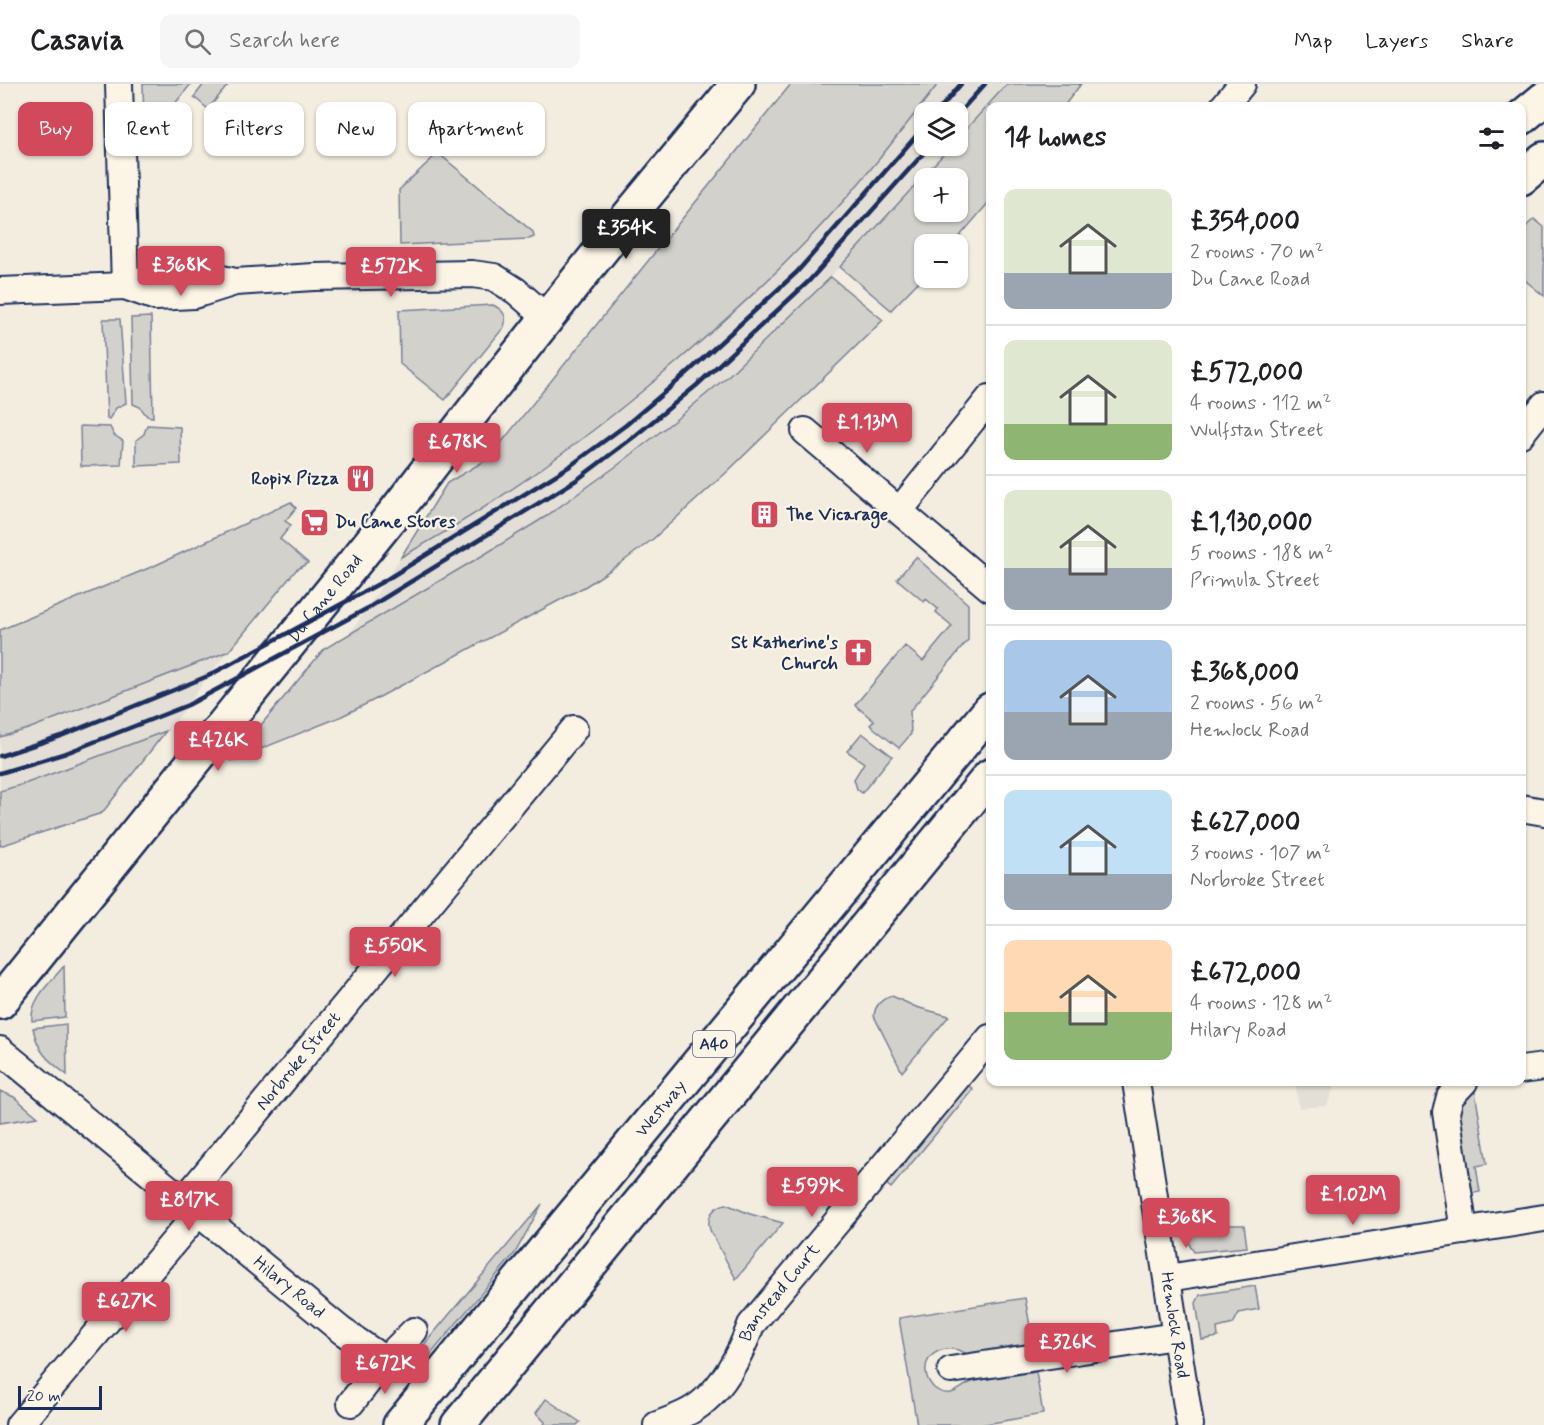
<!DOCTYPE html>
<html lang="en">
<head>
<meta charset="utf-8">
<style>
	:root { --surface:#fff; --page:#f6f6f6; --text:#202124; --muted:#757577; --line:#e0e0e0; --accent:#d1495b }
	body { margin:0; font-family:Mynerve,sans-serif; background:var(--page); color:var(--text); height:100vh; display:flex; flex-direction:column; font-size:22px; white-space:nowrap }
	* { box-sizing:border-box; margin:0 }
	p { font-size:20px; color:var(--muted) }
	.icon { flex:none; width:33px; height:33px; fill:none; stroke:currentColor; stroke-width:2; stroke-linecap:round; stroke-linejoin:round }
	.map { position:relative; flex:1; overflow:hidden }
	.side { position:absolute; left:986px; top:18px; width:540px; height:984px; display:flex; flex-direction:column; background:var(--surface); border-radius:12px; box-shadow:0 2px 4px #0004 }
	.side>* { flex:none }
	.guide { position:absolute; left:18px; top:18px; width:570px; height:54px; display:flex; gap:12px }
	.fabs { position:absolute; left:914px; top:18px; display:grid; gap:12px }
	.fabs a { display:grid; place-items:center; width:54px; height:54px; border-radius:12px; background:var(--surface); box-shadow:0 2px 4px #0004; font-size:30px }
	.scale { position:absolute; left:18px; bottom:15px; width:84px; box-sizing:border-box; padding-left:6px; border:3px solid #1b2f5e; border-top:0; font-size:16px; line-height:21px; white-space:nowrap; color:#1b2f5e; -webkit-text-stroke:4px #fcf5e5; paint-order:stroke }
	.price { position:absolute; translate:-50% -51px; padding:0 14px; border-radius:6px; background:var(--accent); color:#fff; font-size:20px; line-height:39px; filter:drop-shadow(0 2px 3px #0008) }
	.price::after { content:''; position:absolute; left:50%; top:36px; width:18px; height:14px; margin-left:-9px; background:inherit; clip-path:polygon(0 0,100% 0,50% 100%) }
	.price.active { background:#222; color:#fff }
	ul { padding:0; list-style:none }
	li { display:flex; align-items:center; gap:18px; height:150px; padding:0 18px }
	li+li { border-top:2px solid var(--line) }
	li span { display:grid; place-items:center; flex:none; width:168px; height:120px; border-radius:12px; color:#555 }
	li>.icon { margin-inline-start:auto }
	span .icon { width:72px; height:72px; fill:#fffc; stroke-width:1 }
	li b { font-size:26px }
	h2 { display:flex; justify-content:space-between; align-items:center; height:72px; padding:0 18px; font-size:26px }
	.chip { padding:0 21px; border-radius:12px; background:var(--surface); box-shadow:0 2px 4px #0004; font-size:21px; line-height:54px }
	.chip.active { background:var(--accent); color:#fff }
	header { display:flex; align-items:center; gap:36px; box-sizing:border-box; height:84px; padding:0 30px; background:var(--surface); border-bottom:2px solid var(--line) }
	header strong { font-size:28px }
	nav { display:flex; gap:33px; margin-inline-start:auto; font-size:21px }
	.search { width:420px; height:54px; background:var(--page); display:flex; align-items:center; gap:15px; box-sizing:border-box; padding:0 21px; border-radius:12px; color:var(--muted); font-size:22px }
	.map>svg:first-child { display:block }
</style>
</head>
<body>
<header>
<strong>Casavia</strong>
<div class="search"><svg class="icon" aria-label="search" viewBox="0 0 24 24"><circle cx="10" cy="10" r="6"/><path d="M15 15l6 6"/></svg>Search here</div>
<nav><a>Map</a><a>Layers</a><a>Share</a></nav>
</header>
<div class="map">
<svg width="1544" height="1341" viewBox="0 0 1544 1341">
	<rect width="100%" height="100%" fill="#f3ede0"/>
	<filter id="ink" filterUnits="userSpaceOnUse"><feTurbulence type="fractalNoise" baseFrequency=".0167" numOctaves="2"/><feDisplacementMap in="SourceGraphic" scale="12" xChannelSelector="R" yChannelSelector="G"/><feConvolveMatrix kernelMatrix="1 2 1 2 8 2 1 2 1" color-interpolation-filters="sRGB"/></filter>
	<g filter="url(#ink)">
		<path fill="#e3dfd6" d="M938 0H1007L957 55V28H924V62H951L835 188 741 281 679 333 618 381 545 433 434 502 349 551 401 473 434 455 496 416 556 376 627 320 717 244 782 183 830 132Z
			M229 567 208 592 177 636 166 647 27 699 0 707V653L28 645Z
			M1295 998H1336L1327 1022 1299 1024Z"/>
		<path fill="#d3d1cc" stroke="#778095" stroke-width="1.5" fill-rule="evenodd" d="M143 0H191L156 43H144Z
			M204 0H229L208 25 194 13Z
			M791 0H938C903 45 868 91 829 133 782 185 731 232 678 277 591 352 502 418 401 473L447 399 488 375Z
			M1007 0H1081L1064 22H990V117L953 160H924V192L891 226 840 183 951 62H957V55ZM924 94H957V128H924Z
			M438 69 533 148 534 153 529 155 400 161 399 106Z
			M1534 135 1544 143V212L1521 193V147Z
			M831 193 883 236 727 388 653 455 621 479 586 502 374 616 340 633 231 677 324 565 485 470 545 433 618 381 679 333 728 292Z
			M493 221C503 226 508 232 504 243L445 316 400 280 399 226Z
			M151 233 153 333 147 332 140 323 133 320 131 234Z
			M103 235H120L126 319 116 324 109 335H107Z
			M147 341 180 343 181 380 136 382V356L144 350Z
			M80 342 110 343 114 351 123 357 121 381 81 382Z
			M291 418 296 424 285 437 291 441 280 455 308 479 296 486 229 567 28 645 0 653V546L156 481Z
			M916 473 968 520V556L910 627 911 650 899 664 870 641 874 637 855 621 905 562 923 577 952 542 936 528 938 525 926 515 924 518 897 495Z
			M166 647 102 729 0 762V707L27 699Z
			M862 649 892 672 862 709 857 705 854 695 864 679 847 667Z
			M64 882 65 933 32 937C30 915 51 898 64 882Z
			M892 912 916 923 949 932 902 988 874 932C875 921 881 915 892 912Z
			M66 940 67 991C48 976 38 969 33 944Z
			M968 1001 973 1005 891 1104 885 1099Z
			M1474 1002 1487 1080 1476 1082 1480 1108 1469 1110 1455 1027Z
			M0 1007 14 1013 38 1033 0 1039Z
			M542 1120 515 1169 426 1276 417 1269Z
			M726 1120 750 1130 783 1139 736 1195 710 1146C706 1132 713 1123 726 1120Z
			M1198 1123 1200 1132 1213 1130 1223 1141H1244L1247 1163 1194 1168 1190 1162 1183 1126Z
			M1255 1202 1259 1225 1239 1229 1233 1240 1217 1244 1218 1253 1202 1256 1196 1219 1200 1211Z
			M1025 1214 1033 1259 967 1270C938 1253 912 1281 934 1304 939 1308 945 1310 951 1309 959 1307 965 1300 972 1298 992 1293 1015 1292 1036 1288L1043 1330 980 1341H917L899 1234Z
			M546 1315 580 1338 577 1341H544L545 1338 536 1329Z"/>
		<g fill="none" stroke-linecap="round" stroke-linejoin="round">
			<defs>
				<g id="street">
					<path d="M119 0 125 202"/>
					<path d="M1224 22 1242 0"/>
					<path d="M125 202 156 213 194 211 235 198 314 193 472 190 494 193 516 207 547 234"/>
					<path d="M0 207 125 202 154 192 180 191 198 190 231 197"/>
					<path d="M805 347 990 504"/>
					<path d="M1521 350 1544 321"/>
					<path d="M900 426 990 314"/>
					<path d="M1521 724 1544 728"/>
					<path id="s1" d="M0 966 342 1247 385 1276"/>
					<path d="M1521 986 1544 983"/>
					<path id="s2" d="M1136 998 1190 1341"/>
					<path id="s3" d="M184 1116 574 645"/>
					<path d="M1464 1147 1446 1028 1450 1013 1464 998"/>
					<path d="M1168 1194 1544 1134"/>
					<path d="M951 1286 1175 1252"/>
					<path d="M351 1319 385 1276 414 1247"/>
					<path d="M19 1341 199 1128"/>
					<path id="s4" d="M657 1341C673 1335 691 1329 704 1317 727 1298 741 1268 751 1241L990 954"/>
				</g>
				<g id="secondary">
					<path id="s5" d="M0 918 396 427 477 322 618 145 738 0"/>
				</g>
				<g id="highway">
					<path d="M1521 34 1544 15"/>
					<path d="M1521 94 1544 75"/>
					<path id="s6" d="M400 1341 990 626"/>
					<path d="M458 1341 990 692"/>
				</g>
			</defs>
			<use href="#street" stroke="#1b2f5e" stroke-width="30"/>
			<use href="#secondary" stroke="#1b2f5e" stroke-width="38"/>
			<use href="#highway" stroke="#1b2f5e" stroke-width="38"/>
			<use href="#street" stroke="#fcf5e5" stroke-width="26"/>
			<use href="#secondary" stroke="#fcf5e5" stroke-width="33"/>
			<use href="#highway" stroke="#fcf5e5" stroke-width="33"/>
			<path stroke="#1b2f5e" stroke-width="4.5" d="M937 28 961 0
				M957 31 985 0
				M0 672 61 652 208 592 384 497 570 382 626 341 686 290 797 188 924 43
				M0 689 66 669 188 621 368 524 578 395 635 352 697 301 809 197 930 62"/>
		</g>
	</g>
	<defs>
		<symbol id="restaurant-square" viewBox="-11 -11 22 22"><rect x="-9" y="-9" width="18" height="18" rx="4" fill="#d1495b" stroke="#fcf5e5"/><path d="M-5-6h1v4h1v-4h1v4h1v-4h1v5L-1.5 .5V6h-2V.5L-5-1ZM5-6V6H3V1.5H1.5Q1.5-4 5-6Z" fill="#fff"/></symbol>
		<symbol id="building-square" viewBox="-11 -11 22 22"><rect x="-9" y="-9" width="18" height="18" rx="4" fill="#d1495b" stroke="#fcf5e5"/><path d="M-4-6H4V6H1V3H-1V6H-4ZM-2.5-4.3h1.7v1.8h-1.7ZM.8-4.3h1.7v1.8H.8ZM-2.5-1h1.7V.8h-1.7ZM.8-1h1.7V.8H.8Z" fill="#fff"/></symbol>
		<symbol id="supermarket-square" viewBox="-11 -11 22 22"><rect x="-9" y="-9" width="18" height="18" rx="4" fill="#d1495b" stroke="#fcf5e5"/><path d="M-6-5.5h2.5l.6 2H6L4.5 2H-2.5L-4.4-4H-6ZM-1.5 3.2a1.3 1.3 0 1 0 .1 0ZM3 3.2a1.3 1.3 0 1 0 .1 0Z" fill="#fff"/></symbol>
		<symbol id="church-square" viewBox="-11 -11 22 22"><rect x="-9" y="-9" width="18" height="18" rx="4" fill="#d1495b" stroke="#fcf5e5"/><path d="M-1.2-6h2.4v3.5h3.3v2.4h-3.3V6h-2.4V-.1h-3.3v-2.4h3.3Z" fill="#fff"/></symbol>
	</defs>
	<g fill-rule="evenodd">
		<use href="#restaurant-square" x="344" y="378" width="33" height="33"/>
		<use href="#building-square" x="748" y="414" width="33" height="33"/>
		<use href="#supermarket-square" x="298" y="422" width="33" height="33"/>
		<use href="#church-square" x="842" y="552" width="33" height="33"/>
	</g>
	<g text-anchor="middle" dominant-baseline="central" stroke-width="4.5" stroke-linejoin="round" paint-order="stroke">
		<rect fill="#fcf5e5" stroke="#5e6a86" stroke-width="1.5" x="693" y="947" width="42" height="26" rx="4.5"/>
		<g font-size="16" font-weight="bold" fill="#1b2f5e">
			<text x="714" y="960">A40</text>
		</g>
		<g font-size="18" font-weight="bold" fill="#1b2f5e" stroke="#fcf5e5" text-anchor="end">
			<text x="339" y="395">Ropix Pizza</text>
			<text x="786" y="431" text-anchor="start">The Vicarage</text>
			<text x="335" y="438" text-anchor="start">Du Cane Stores</text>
			<text x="838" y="559">St Katherine's<tspan x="838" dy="21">Church</tspan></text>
		</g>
		<g font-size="18" fill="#1b2f5e" stroke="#fcf5e5">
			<text stroke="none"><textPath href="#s5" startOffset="518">Du Cane Road</textPath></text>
			<text stroke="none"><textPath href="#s3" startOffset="180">Norbroke Street</textPath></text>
			<text stroke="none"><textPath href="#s6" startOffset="410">Westway</textPath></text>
			<text stroke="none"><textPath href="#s1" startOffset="374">Hilary Road</textPath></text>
			<text stroke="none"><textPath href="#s4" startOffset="186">Banstead Court</textPath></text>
			<text stroke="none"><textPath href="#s2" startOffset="246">Hemlock Road</textPath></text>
		</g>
	</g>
</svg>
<div class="fabs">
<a><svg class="icon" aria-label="layers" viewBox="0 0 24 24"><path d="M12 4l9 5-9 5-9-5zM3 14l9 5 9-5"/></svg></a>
<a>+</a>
<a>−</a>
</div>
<div class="scale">20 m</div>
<b class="price active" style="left:626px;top:176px">£354K</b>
<b class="price" style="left:181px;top:213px">£368K</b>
<b class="price" style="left:391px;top:214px">£572K</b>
<b class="price" style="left:867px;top:370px">£1.13M</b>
<b class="price" style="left:457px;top:390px">£678K</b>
<b class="price" style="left:218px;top:688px">£426K</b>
<b class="price" style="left:395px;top:894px">£550K</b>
<b class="price" style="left:812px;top:1134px">£599K</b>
<b class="price" style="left:1353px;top:1142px">£1.02M</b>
<b class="price" style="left:189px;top:1148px">£817K</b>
<b class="price" style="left:1186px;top:1165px">£368K</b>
<b class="price" style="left:126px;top:1249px">£627K</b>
<b class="price" style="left:1067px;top:1290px">£326K</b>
<b class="price" style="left:385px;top:1311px">£672K</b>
<div class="guide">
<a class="chip active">Buy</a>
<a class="chip">Rent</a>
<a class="chip">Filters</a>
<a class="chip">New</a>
<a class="chip">Apartment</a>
</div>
<section class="side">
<h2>14 homes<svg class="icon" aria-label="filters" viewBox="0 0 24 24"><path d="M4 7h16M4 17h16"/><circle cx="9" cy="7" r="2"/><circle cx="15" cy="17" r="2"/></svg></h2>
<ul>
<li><span style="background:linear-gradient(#dfe7d0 70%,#9aa5b1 0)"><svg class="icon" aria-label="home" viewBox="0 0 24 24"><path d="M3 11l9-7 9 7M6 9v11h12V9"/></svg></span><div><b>£354,000</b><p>2 rooms · 70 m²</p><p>Du Cane Road</p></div></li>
<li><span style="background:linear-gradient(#dfe7d0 70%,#8fb573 0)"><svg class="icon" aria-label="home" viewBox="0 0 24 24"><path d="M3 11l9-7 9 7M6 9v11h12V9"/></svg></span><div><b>£572,000</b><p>4 rooms · 112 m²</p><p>Wulfstan Street</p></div></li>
<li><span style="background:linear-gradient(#dfe7d0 65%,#9aa5b1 0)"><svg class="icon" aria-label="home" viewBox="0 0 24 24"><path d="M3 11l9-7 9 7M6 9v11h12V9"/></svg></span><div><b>£1,130,000</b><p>5 rooms · 188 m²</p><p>Primula Street</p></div></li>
<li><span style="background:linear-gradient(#a9c7e8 60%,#9aa5b1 0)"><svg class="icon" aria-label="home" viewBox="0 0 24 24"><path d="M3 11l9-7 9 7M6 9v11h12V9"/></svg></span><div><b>£368,000</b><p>2 rooms · 56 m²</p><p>Hemlock Road</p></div></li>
<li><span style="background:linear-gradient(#bfe0f5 70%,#9aa5b1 0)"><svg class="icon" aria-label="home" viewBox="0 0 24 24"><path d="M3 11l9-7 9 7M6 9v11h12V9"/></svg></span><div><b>£627,000</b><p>3 rooms · 107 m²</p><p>Norbroke Street</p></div></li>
<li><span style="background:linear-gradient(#ffd9b3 60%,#8fb573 0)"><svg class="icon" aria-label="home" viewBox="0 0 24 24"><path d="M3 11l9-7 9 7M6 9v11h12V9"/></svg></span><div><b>£672,000</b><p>4 rooms · 128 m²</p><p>Hilary Road</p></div></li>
</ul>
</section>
</div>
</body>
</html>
